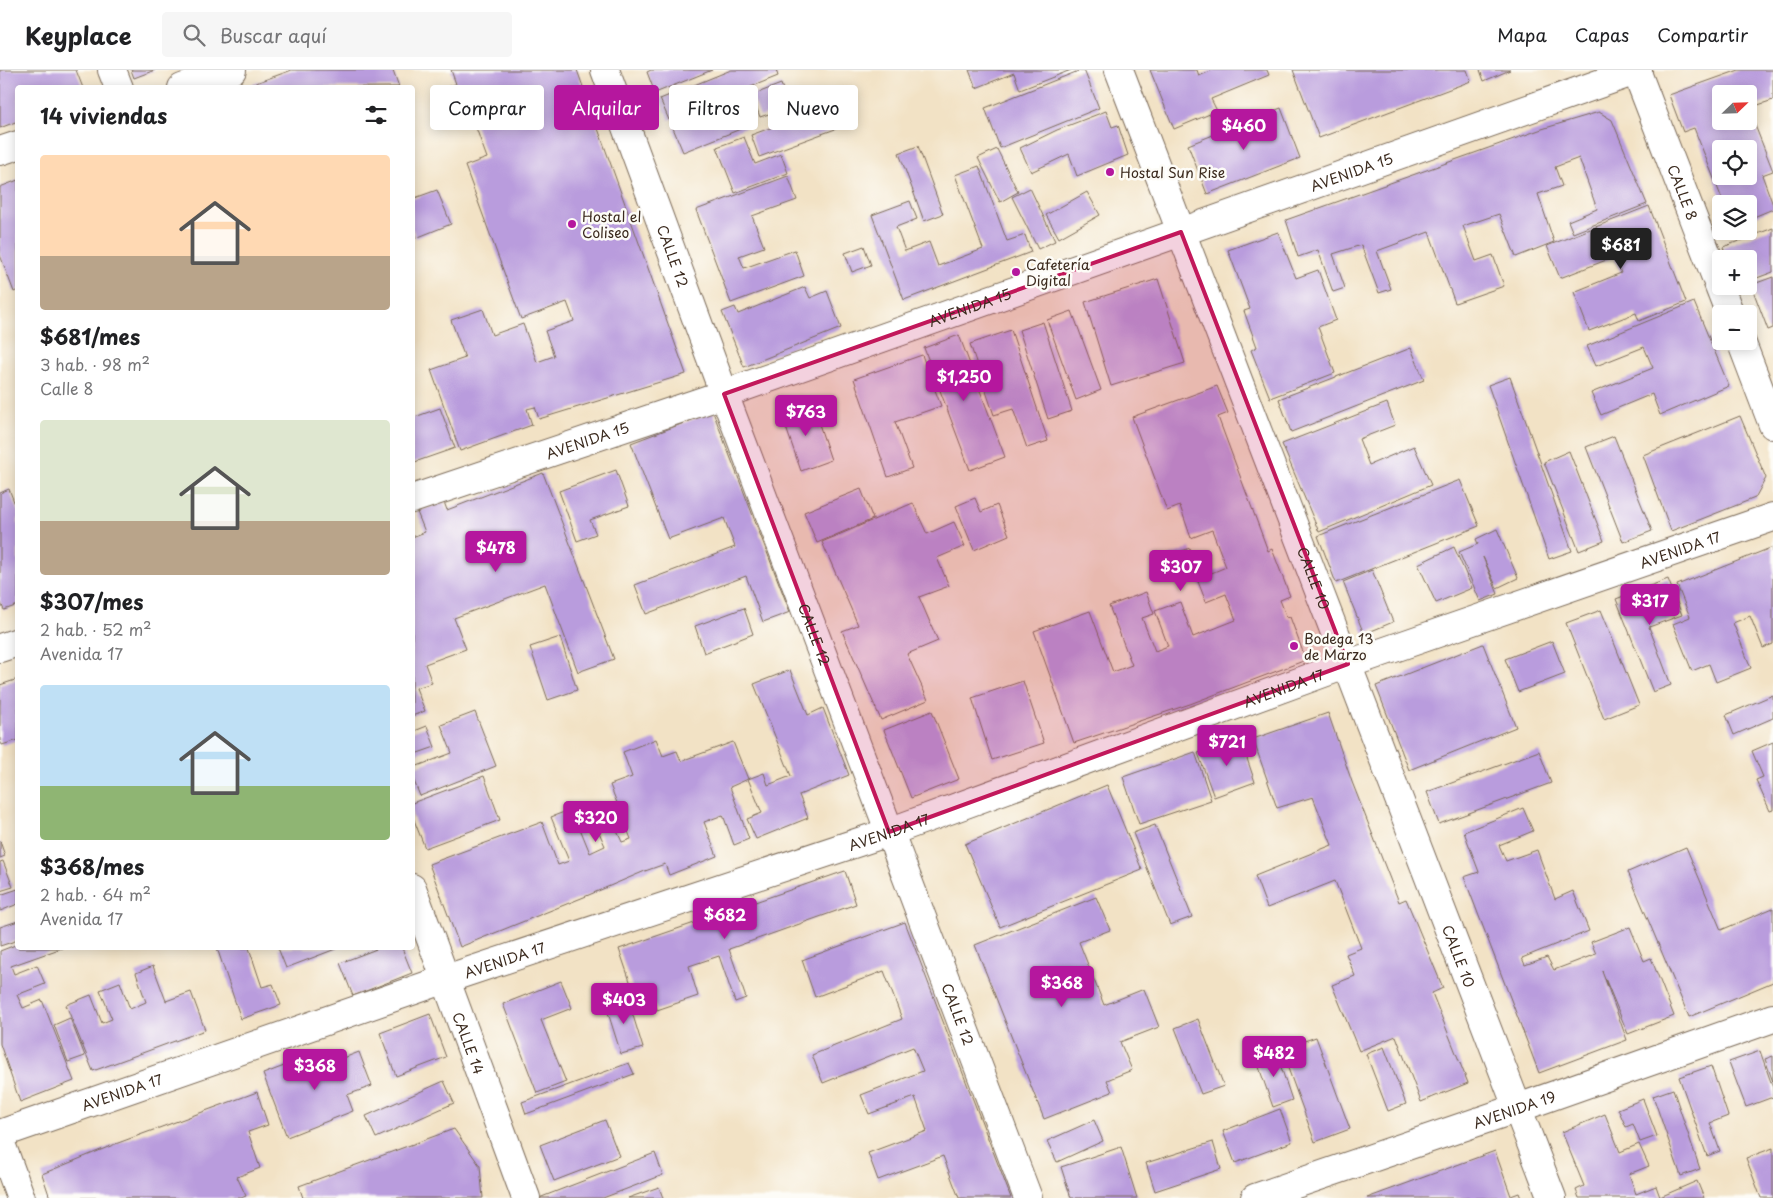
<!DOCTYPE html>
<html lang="es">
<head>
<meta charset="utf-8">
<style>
	:root { --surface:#fff; --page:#f6f6f6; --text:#202124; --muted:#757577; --line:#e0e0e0; --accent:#b5179e }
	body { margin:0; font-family:"Playpen Sans",sans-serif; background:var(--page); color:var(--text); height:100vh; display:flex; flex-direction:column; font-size:19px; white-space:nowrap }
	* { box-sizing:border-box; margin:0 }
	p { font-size:16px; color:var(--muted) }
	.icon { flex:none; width:28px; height:28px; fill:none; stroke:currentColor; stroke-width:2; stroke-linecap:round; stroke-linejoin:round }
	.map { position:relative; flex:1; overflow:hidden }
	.drawer { position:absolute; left:15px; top:15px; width:400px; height:865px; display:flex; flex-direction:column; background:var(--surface); border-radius:5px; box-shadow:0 2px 12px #0003 }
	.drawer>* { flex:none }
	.guide { position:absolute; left:430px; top:15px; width:475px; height:45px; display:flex; gap:10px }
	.needle { width:32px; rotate:67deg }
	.fabs { position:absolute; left:1712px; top:15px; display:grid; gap:10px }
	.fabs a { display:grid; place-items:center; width:45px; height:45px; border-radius:5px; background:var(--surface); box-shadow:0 2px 12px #0003; font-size:25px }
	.price { position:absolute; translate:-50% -42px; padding:0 11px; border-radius:5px; background:var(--accent); color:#fff; font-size:16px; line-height:32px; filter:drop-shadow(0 1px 2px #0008) }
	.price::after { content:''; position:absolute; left:50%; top:30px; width:15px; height:11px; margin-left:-8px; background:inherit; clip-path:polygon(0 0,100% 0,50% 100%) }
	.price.on { background:#222; color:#fff }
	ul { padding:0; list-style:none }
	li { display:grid; align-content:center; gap:10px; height:265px; padding:0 25px }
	li span { display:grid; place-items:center; height:155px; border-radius:5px; color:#555 }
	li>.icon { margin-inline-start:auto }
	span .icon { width:90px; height:90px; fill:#fffc; stroke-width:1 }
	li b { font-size:21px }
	h2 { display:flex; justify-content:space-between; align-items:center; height:60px; padding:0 25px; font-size:21px }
	.pill { padding:0 18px; border-radius:5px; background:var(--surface); box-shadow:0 2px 12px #0003; font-size:18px; line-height:45px }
	.pill.on { background:var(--accent); color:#fff }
	header { display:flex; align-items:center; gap:30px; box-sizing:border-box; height:70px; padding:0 25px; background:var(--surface); border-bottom:1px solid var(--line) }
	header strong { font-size:24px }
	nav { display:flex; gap:28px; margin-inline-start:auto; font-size:18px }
	.search { width:350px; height:45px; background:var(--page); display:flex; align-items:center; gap:12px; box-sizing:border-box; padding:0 18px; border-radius:5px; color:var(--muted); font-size:19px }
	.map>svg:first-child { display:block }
</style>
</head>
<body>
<header>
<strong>Keyplace</strong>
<div class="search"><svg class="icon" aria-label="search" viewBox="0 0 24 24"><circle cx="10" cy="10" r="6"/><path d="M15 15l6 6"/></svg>Buscar aquí</div>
<nav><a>Mapa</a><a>Capas</a><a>Compartir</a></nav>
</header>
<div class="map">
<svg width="1773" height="1128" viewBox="0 0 1773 1128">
	<rect width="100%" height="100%" fill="#fdfcf7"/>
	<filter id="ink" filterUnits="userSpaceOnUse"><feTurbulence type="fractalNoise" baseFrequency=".02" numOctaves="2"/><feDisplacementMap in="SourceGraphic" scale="10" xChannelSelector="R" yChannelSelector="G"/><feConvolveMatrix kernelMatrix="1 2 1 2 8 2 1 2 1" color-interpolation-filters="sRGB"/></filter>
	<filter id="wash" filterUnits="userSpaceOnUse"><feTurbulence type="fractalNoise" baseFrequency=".0096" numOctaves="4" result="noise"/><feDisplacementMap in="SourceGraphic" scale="20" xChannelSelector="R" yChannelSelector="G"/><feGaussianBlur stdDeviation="1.12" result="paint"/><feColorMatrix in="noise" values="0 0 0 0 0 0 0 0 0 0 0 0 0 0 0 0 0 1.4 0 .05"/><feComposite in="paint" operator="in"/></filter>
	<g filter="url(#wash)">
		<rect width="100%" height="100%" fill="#f2e2c5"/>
		<g id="blocks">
			<path fill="#b99cdd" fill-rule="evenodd" d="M0 0H76L83 18H18V51L0 58Z
				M131 0H155L134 8Z
				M292 0H393L399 17 242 18Z
				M451 0H577L686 304 539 349 535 337 527 339 532 355 460 381 431 300 465 288 451 250 483 239 492 265 523 254 537 292 554 286 545 261 574 251 567 232 521 249 465 96 487 88 471 44 468 37 448 44 439 20 456 14Z
				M651 0H712L655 23 647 2Z
				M731 0H776L778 6 669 50 660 29Z
				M969 0H1071L1020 20 1014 3 976 18Z
				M1081 0H1084L1099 38 1000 78 985 38Z
				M1150 0H1197L1199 6 1213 0H1267L1269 5 1211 29 1217 41 1174 59Z
				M1293 0H1467L1471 11 1319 68Z
				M1480 0H1510L1484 11Z
				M1739 0H1773V30L1749 38V24H1721V51H1749V40L1773 101 1762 105 1773 135V139L1749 149V134H1724L1694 58 1683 62 1669 25ZM1721 79H1749V106H1721Z
				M781 14 789 37 760 47 752 25Z
				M738 31 748 56 683 82 673 58Z
				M830 36 838 58 759 87 751 65Z
				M1281 38 1300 88 1207 124 1188 75Z
				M1106 41 1112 57 1118 55 1128 85 1077 106 1069 84 1031 102 1020 78 1057 60Z
				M1599 42 1612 50 1647 134 1573 163 1568 151 1597 139 1579 88 1555 97 1562 116 1538 124 1554 172 1516 187 1499 144 1463 156 1476 191 1493 185 1504 216 1455 233 1429 162 1377 181 1391 219 1379 223 1361 175 1333 184 1345 218 1333 222 1318 180 1298 187 1286 150 1542 59Z
				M744 67 755 94 781 84 788 103 735 123 717 77Z
				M918 76 943 144 924 151 899 83Z
				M997 79 1018 122 1000 132 978 88Z
				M979 96 1007 171 1025 165 1031 182 904 230 872 145 910 131 917 149 896 157 905 181 929 172 938 196 983 179 955 105Z
				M788 106 797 130 752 146 764 177 739 186 744 198 795 180 804 206 731 233 696 140Z
				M18 110V220L14 222 0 185V117Z
				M1030 118 1055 171 1038 179 1012 127Z
				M437 120 451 154 416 168 412 158V129Z
				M1087 122 1100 145 1059 168 1046 145Z
				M1649 136 1686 232 1639 251 1636 243 1589 261 1574 222 1621 203 1614 187 1560 208 1547 176Z
				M1773 158V202L1749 211V189H1727L1723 177Z
				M1278 162 1296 208 1318 200 1336 250 1318 257 1335 303 1270 328 1251 280 1257 277 1244 241 1250 239 1228 180Z
				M864 176 871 195 852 202 845 183Z
				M1773 207V258L1768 260 1751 215Z
				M1158 209 1185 293 1111 316 1085 232Z
				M805 217 810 228 827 221 841 258 744 297 722 242 735 237 738 244Z
				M1694 232 1729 316 1660 345 1652 324 1601 345 1591 323 1653 298 1644 277 1596 296 1587 276Z
				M1072 241 1101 320 1076 330 1047 250Z
				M1043 252 1072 341 1048 349 1019 260Z
				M1011 260 1048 371 1027 378 1013 339 994 345 970 274Z
				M959 265 1005 387 970 400 924 278Z
				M1411 278 1424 310 1291 362 1279 329Z
				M922 285 941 336 895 352 912 398 888 407 854 309Z
				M1510 307 1572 481 1549 489 1488 315Z
				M1217 316 1228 343 1218 347 1268 481 1272 479 1290 526 1280 530 1287 548 1290 547 1306 590 1190 634 1074 673 1034 561 1090 541 1113 602 1132 595 1109 536 1146 522 1154 544 1142 548 1155 581 1168 576 1155 541 1180 532 1193 567 1236 550 1226 524 1206 532 1197 509 1226 497 1212 460 1191 468 1180 436 1167 441 1132 347Z
				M812 333 831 390 801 401 781 343Z
				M1387 333 1395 355 1359 369 1369 395 1414 376 1431 415 1319 462 1282 374Z
				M440 338 455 378 412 393V348Z
				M713 342 790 542 763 552 746 506 646 544 635 515 735 477 724 448 668 469 631 373Z
				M1740 346 1766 408 1755 428 1671 461 1643 385Z
				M1614 366 1652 461 1623 472 1586 377Z
				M1569 381 1604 471 1579 481 1544 392Z
				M616 400 629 436 590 450 596 464 577 471 559 421Z
				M543 403 614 589 578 602 545 514 454 548 466 579 425 594 432 613 416 618 425 641 412 646V467L425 462 417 442 444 432 447 440Z
				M1460 410 1479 456 1336 513 1318 466Z
				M9 419 18 442V535L4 540 0 531V423Z
				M861 419 873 449 817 473 804 442Z
				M975 428 981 442 997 435 1009 465 974 480 956 436Z
				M913 433 927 464 954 452 965 476 937 488 949 516 919 527 938 571 907 584 928 630 881 650 842 561 858 555 822 472Z
				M1497 459 1518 508 1497 518 1483 487 1498 524 1480 531 1459 482 1478 474 1476 469Z
				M1454 477 1472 518 1436 533 1418 494Z
				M1773 477V574L1763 578 1750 546 1733 553 1751 598 1716 612 1709 594 1692 601 1673 554 1690 547 1677 515Z
				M1190 478 1200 504 1176 512 1166 487Z
				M1372 500 1393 552 1364 564 1343 512Z
				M1668 509 1682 545 1649 557 1671 615 1653 622 1616 529Z
				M744 538 753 564 704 583 695 556Z
				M1601 540 1639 635 1604 649 1566 553Z
				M560 567 577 620 548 630 530 577Z
				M1552 571 1565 604 1518 622 1505 589Z
				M1483 574 1516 657 1409 700 1376 616Z
				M790 600 808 645 823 638 849 705 799 725 808 748 756 769 747 749 762 743 748 709 764 703 768 715 791 706 754 614Z
				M18 609V670L2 675 0 670V615Z
				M1023 611 1044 673 992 690 972 628Z
				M1773 625V648L1734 665 1726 645Z
				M932 641 959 709 911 728 884 660Z
				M475 642 496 696 420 726 412 706V698L452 683 441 655Z
				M1328 643 1352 712 1399 832 1406 829 1443 918 1432 923 1468 1013 1421 1032 1396 966 1359 981 1332 915 1355 906 1346 884 1361 878 1335 811 1267 838 1255 806 1332 775 1313 727 1277 738 1253 669Z
				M427 656 435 677 412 685V662Z
				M1240 668 1255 712 1214 727 1198 683Z
				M656 669 663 686 677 681 681 691 733 672 748 709 730 717 749 769 734 775 723 745 704 752 717 786 669 805 665 794 645 801 584 827 460 877 429 794 542 752 558 795 569 791 551 747 572 739 590 783 605 776 592 746 607 739 622 772 631 769 610 715 632 707 623 682Z
				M1773 672V740L1770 741 1756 710 1763 707 1752 681Z
				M1539 681 1551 713 1439 754 1427 722Z
				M1195 682 1211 730 1139 754 1123 707Z
				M484 706 500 750 425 778 412 745V733Z
				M1107 715 1142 800 1000 857 965 774Z
				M1523 738 1533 761 1499 775 1506 791 1537 780 1555 829 1573 821 1589 861 1522 888 1525 895 1547 887 1554 900 1596 884 1591 872 1630 857 1644 891 1651 888 1674 946 1628 964 1602 901 1627 970 1539 1003 1464 807 1479 802 1464 762Z
				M1155 755 1192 847 1170 855 1133 763Z
				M0 771 5 786 0 788Z
				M1686 777 1721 860 1773 838V912L1689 947 1628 802Z
				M3 791 13 817 0 821V792Z
				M845 801 856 834 729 879 746 928 735 932 719 886 689 896 698 926 657 940 651 923 636 929 619 879Z
				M18 819V834L0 841V825Z
				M1096 827 1110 860 1079 872 1104 935 1144 919 1159 957 1120 972 1132 1000 1107 1010 1112 1022 1044 1049 975 875Z
				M18 851V870L0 876V857Z
				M905 852 957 988 1011 1128H959L943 1086 878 1110 868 1083 927 1061 915 1027 869 1044 861 1025 923 1001 913 977 823 1013 812 985 902 949 884 901 815 927 802 890Z
				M18 874V878H62L11 896 14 904 37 895 45 914 17 925 23 938 42 930 74 1011 20 1032 0 974V881Z
				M217 878H249L262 917 273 914 281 935 241 949Z
				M278 878H338L286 898Z
				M379 878H402L412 903 353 926 340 893Z
				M153 896 166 931 191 922 205 960 93 1001 66 935 91 925 102 953 112 949 100 920 120 912 130 939 146 932 136 903Z
				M561 911 572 938 541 950 566 1012 537 1023 503 934Z
				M627 926 643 978 621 984 605 933Z
				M430 944 446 987 396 1006 380 963Z
				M70 948 85 986 68 992 54 955Z
				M1198 949 1224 1016 1201 1024 1175 958Z
				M1316 967 1350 1059 1315 1072 1281 979Z
				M1384 977 1406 1034 1388 1041 1366 984Z
				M1275 979 1292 1030 1273 1037 1255 986Z
				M1760 981 1773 1018V1027L1746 1037 1729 992Z
				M359 982 372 1016 347 1025 353 1041 287 1067 263 1004 308 987 313 1000Z
				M1773 986V1012L1765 989Z
				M629 993 634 1004 526 1044 522 1032Z
				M1711 996 1728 1046 1710 1053 1720 1081 1707 1086 1679 1007Z
				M444 1011 454 1033 376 1068 366 1046Z
				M1673 1019 1700 1099 1681 1106 1653 1026Z
				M257 1022 268 1055 248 1062 260 1098 237 1107 246 1126 241 1128H50L42 1104 118 1073Z
				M1643 1029 1657 1066 1640 1072 1633 1054 1626 1057 1618 1039Z
				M1280 1039 1292 1072 1235 1093 1223 1061Z
				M1605 1044 1620 1082 1639 1074 1649 1096 1629 1104 1636 1124 1656 1116 1660 1127 1697 1111 1704 1128H1579L1576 1120 1584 1116 1562 1062Z
				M605 1050 619 1086 554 1111 540 1075Z
				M1094 1050 1103 1071 1057 1092 1047 1071Z
				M454 1059 480 1096 483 1128H303L299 1116Z
				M1213 1072 1221 1099 1155 1121 1146 1093Z
				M1121 1077 1137 1128H1071L1061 1097Z
				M1773 1078V1128H1761L1746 1088Z
				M1495 1081 1511 1126 1519 1123 1521 1128H1367Z
				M655 1083 663 1105 603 1128H539Z
				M659 1117 663 1128H628Z"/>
		</g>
	</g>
	<g filter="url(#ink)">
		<use href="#blocks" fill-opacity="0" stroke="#7b6a58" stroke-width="1"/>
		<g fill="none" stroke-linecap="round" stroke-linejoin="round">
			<defs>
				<g id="street">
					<path id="s1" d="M605 0 724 324 1028 1128"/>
					<path id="s2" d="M1119 0 1552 1128"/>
					<path id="s3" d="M1636 0 1730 244"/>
					<path d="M182 18 232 0"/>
					<path d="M0 81 18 75"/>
					<path d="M1741 271 1773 355"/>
					<path id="s4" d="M412 429 724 324 1638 0"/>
					<path d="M0 578 18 572"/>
					<path id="s5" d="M0 1064 446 909 889 762 1348 594 1773 447"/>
					<path d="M0 1071 21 1128"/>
					<path id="s6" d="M1255 1128 1518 1038 1773 948"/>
				</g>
				<g id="secondary">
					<path d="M112 0 119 18"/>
					<path id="s7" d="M412 818 526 1128"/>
				</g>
			</defs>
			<use href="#street" stroke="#7b6a58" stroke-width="30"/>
			<use href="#secondary" stroke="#7b6a58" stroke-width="30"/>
			<use href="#street" stroke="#fff" stroke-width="28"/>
			<use href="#secondary" stroke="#fff" stroke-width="28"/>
		</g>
	</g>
	<path fill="#c2185b" fill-opacity="0.2" stroke="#c2185b" stroke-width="4" stroke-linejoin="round" d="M1181 162 1348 594 889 762 724 324Z"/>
	<g fill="#b5179e" stroke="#fdfcf7" stroke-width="2">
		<circle cx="1110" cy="102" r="5"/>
		<circle cx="572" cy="154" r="5"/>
		<circle cx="1016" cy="202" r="5"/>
		<circle cx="1294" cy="576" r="5"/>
	</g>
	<g text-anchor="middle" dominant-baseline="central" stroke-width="5" stroke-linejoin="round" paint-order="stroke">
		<g font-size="14" fill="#3b2a1e" stroke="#fdfcf7">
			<text stroke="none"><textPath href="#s4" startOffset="995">AVENIDA 15</textPath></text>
			<text stroke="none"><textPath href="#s3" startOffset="131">CALLE 8</textPath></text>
			<text stroke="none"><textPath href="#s1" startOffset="198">CALLE 12</textPath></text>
			<text stroke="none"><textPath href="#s4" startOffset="590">AVENIDA 15</textPath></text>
			<text stroke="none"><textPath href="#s4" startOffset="185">AVENIDA 15</textPath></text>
			<text stroke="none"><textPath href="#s5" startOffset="1779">AVENIDA 17</textPath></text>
			<text stroke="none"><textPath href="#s2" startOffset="544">CALLE 10</textPath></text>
			<text stroke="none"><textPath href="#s1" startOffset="602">CALLE 12</textPath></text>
			<text stroke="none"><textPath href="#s5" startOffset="1359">AVENIDA 17</textPath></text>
			<text stroke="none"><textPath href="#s5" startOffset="939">AVENIDA 17</textPath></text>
			<text stroke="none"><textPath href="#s2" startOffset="949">CALLE 10</textPath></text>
			<text stroke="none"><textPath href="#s5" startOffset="534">AVENIDA 17</textPath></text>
			<text stroke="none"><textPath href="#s1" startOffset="1008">CALLE 12</textPath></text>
			<text stroke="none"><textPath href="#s7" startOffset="165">CALLE 14</textPath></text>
			<text stroke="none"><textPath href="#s5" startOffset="129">AVENIDA 17</textPath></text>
			<text stroke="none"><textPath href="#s6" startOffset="274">AVENIDA 19</textPath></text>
		</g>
		<g font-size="14" fill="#3b2a1e" stroke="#fdfcf7" text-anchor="start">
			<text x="1120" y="102">Hostal Sun Rise</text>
			<text x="582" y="146">Hostal el<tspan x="582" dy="16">Coliseo</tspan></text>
			<text x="1026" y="194">Cafetería<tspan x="1026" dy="16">Digital</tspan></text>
			<text x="1304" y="568">Bodega 13<tspan x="1304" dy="16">de Marzo</tspan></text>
		</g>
	</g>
</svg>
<div class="fabs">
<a><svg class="needle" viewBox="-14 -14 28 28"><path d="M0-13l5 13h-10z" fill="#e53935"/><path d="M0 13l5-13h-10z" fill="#757577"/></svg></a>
<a><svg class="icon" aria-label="locate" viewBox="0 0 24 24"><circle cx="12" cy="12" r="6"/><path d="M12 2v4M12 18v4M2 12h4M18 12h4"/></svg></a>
<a><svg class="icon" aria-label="layers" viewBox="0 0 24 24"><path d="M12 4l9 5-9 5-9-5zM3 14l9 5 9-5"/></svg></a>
<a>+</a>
<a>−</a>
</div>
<b class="price" style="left:1244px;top:81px">$460</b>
<b class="price on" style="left:1621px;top:200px">$681</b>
<b class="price" style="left:964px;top:332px">$1,250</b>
<b class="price" style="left:806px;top:367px">$763</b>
<b class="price" style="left:496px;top:503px">$478</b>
<b class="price" style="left:1181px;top:522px">$307</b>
<b class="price" style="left:1650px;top:556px">$317</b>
<b class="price" style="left:1227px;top:697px">$721</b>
<b class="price" style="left:596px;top:773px">$320</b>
<b class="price" style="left:725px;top:870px">$682</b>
<b class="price" style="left:1062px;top:938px">$368</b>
<b class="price" style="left:624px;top:955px">$403</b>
<b class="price" style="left:1274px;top:1008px">$482</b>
<b class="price" style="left:315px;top:1021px">$368</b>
<div class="guide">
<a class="pill">Comprar</a>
<a class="pill on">Alquilar</a>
<a class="pill">Filtros</a>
<a class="pill">Nuevo</a>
</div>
<section class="drawer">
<h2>14 viviendas<svg class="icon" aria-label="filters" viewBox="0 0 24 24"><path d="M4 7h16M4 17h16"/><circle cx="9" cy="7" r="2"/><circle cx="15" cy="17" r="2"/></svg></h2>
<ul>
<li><span style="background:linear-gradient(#ffd9b3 65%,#b9a48a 0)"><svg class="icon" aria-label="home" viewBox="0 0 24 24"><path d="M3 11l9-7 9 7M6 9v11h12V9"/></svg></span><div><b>$681/mes</b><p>3 hab. · 98 m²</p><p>Calle 8</p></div></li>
<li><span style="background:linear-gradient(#dfe7d0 65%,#b9a48a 0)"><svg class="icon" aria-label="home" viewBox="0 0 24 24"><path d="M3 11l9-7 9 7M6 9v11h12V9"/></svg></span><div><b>$307/mes</b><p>2 hab. · 52 m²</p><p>Avenida 17</p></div></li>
<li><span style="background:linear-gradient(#bfe0f5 65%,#8fb573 0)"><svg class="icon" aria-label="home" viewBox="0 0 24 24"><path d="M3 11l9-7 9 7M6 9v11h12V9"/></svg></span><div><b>$368/mes</b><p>2 hab. · 64 m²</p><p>Avenida 17</p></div></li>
</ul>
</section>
</div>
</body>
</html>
